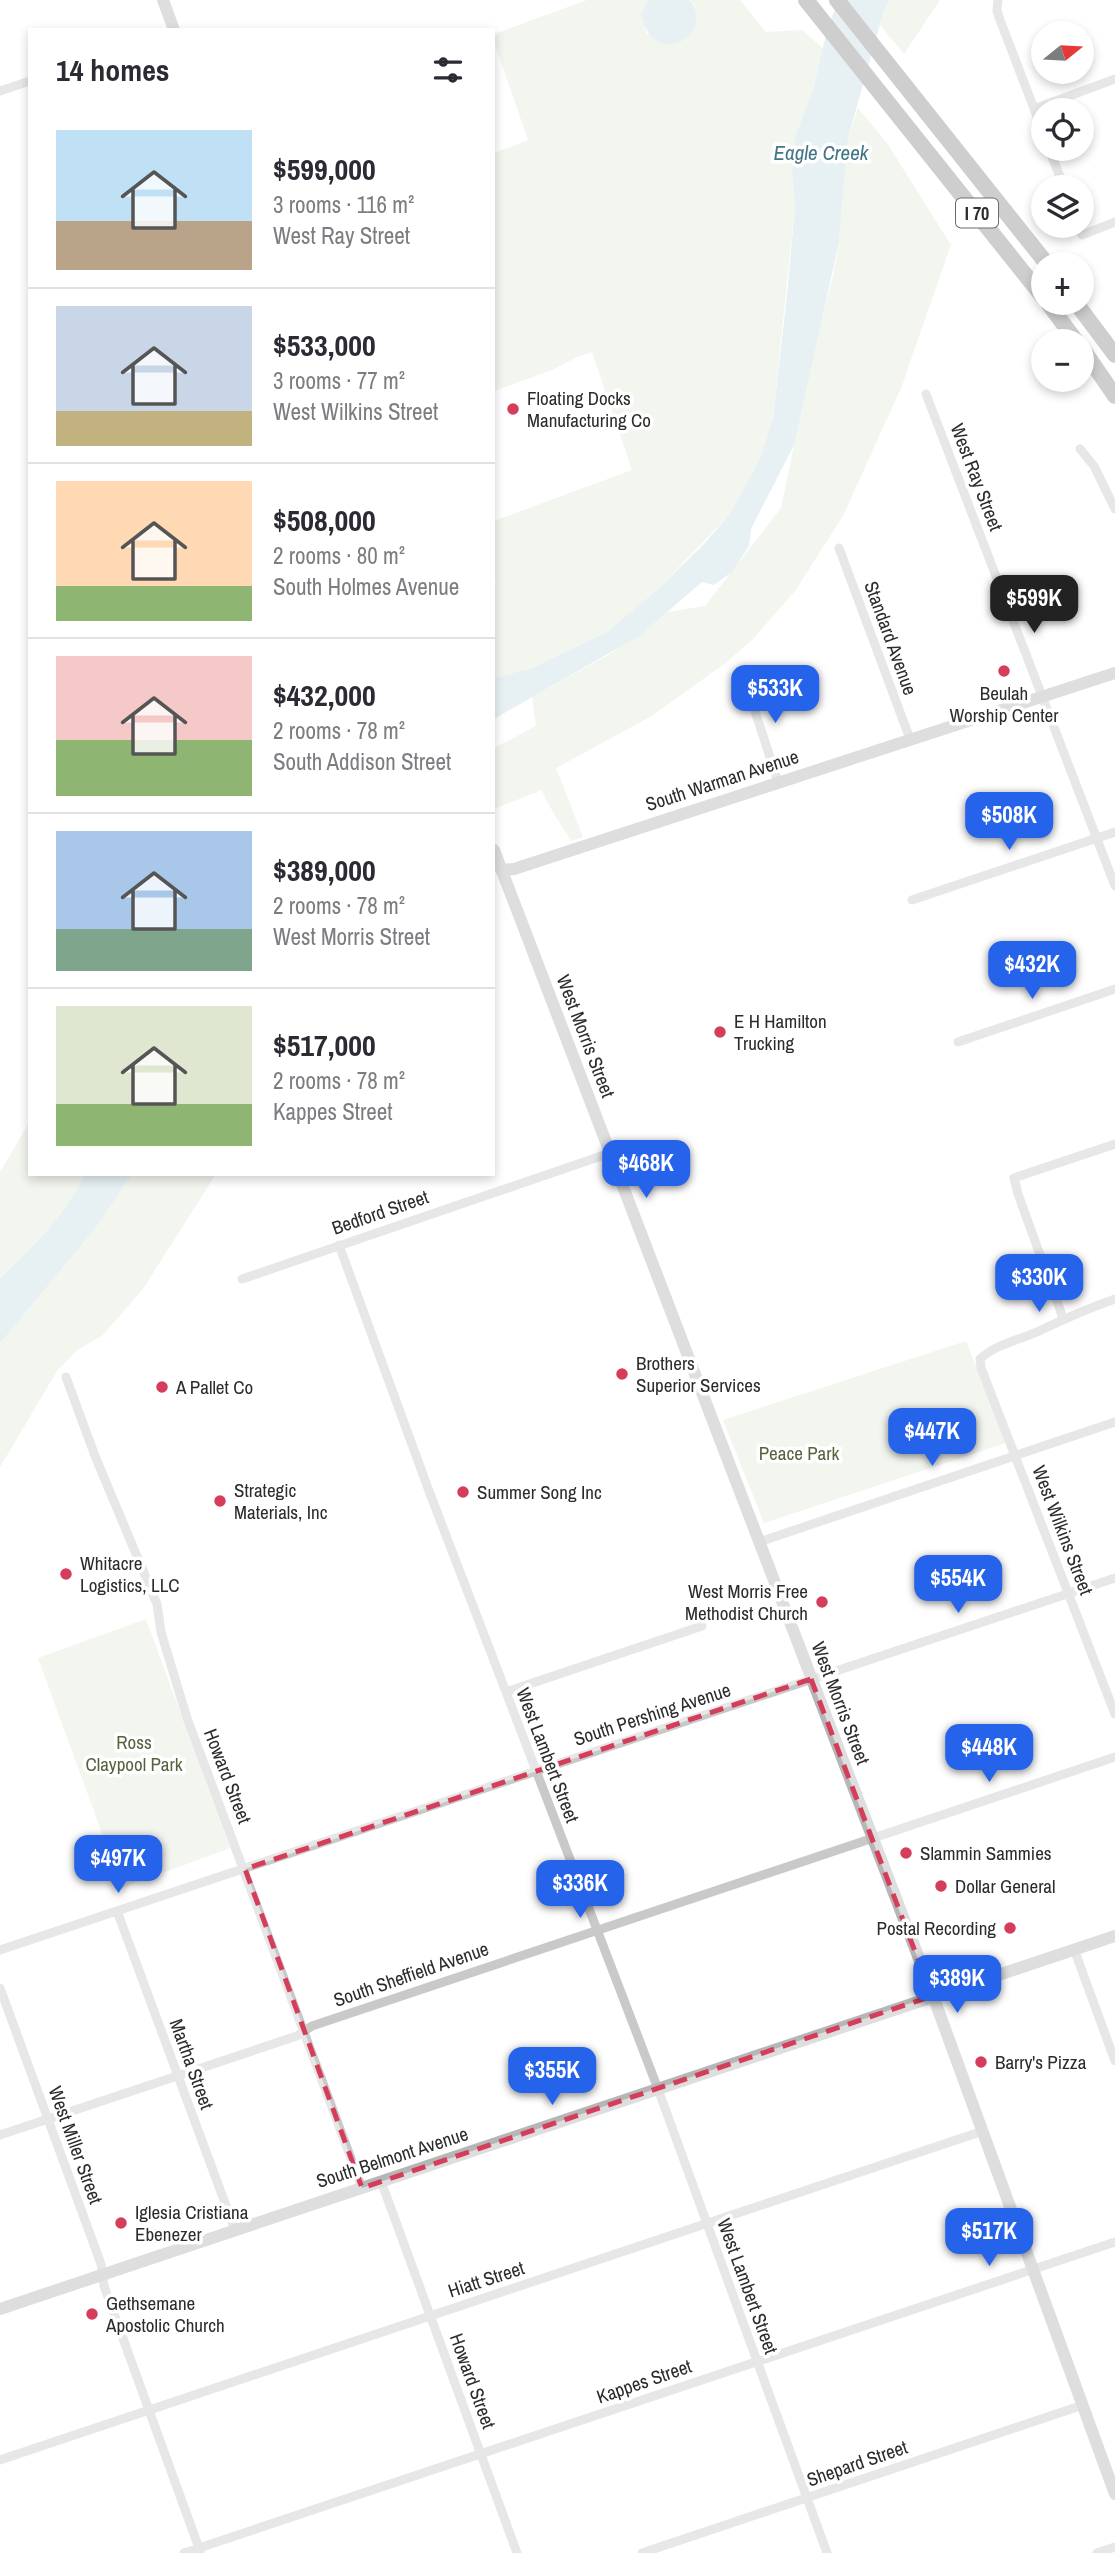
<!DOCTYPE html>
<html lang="en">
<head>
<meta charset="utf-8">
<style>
	:root { --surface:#fff; --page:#f7f7f7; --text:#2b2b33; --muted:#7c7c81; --line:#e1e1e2; --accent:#2563eb }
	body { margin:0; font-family:"Archivo Narrow",sans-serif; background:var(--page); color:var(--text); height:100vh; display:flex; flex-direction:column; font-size:26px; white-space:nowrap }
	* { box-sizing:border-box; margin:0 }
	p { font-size:23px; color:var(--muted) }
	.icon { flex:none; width:38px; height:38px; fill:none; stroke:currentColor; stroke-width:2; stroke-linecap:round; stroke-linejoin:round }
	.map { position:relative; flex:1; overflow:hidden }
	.drawer { position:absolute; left:28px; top:28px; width:467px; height:1148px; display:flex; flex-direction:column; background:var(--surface); border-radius:0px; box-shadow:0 4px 10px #0003 }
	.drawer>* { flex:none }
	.needle { width:46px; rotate:72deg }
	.fabs { position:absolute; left:1031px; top:21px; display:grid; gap:14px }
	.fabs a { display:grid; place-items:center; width:63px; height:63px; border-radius:50%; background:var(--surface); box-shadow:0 4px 10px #0003; font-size:35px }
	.price { position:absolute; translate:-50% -60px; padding:0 16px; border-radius:14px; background:var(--accent); color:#fff; font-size:23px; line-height:46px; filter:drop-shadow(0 2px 4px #0008) }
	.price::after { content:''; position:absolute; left:50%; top:42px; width:21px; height:16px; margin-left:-10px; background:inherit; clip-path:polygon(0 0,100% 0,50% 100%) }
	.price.selected { background:#222; color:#fff }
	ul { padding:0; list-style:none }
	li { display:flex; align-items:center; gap:21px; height:175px; padding:0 28px }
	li+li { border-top:2px solid var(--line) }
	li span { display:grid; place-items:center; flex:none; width:196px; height:140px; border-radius:0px; color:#555 }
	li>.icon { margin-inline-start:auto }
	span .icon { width:84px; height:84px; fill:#fffc; stroke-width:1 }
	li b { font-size:30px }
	h2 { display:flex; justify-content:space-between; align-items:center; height:84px; padding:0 28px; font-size:30px }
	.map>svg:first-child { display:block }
</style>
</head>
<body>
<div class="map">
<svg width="1115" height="2553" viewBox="0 0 1115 2553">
	<rect width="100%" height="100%" fill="#fff"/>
	<path fill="#e4e9db" d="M587 0H648L641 14 647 34 697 19 694 5 689 0H740L766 32 802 30 823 48 814 87 795 137 792 173 795 205 773 418 760 459 729 515 658 589 607 632 532 668 494 678V585L496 584 494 577V521L632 470 592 352 579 356 552 370 494 391V153L528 140 494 42V34Z
		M890 0H940L904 54 880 25 884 10Z
		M858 108 887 143 951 245 901 388 843 516 795 591 753 639 727 662 650 717 556 768 583 837 571 841C561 823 549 809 542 790L494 809V748L536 726 532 697 610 654 667 612 705 606 781 508 815 345 833 276 839 242 848 138Z
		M30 1121V1174H85C65 1216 33 1247 0 1278V1172Z
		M132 1174H216L143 1289 102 1336 77 1350 57 1371 0 1467V1343Z
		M966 1341 1006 1443 764 1523 723 1420Z
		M146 1619 230 1848 122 1888 38 1658Z"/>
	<path fill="#c9dfe7" d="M648 0H689C719 32 653 74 641 14Z
		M838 0H890L884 10 848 138 839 242 794 445 751 529 749 546 732 572 714 585 702 582 639 636 494 719V678L532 668 607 632 658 589 704 544 729 515 760 459 773 418 788 286 795 205 792 173 795 137 814 87 826 34Z
		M85 1174H132L96 1227 0 1343V1278C33 1247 65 1216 85 1174Z"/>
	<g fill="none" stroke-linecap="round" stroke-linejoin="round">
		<path stroke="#c9c9c9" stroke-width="9" d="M998 0 997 11 1000 20 1043 132
			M0 91 30 81
			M1034 109 1115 79
			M1049 149 1064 187
			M1079 226 1082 235 1115 222
			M926 394 1115 886
			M1080 449 1094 466 1115 509
			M839 548 910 739
			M744 677 778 782
			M912 900 1115 832
			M958 1042 1115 989
			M339 1245 429 1491 658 2089 827 2553
			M242 1279 610 1153
			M1115 1299C1089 1308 1064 1319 1039 1331 1020 1340 996 1344 980 1359L981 1368 1115 1714
			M1063 1318 1018 1194 1014 1178 1115 1144
			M66 1377 95 1456 157 1604 161 1632 187 1718 362 2188
			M759 1542 1115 1422
			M506 1692 702 1626
			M117 1911 235 2230
			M1074 1949 1115 2061
			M0 1950 1115 1578
			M0 1988 101 2264 104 2286 200 2551
			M0 2135 297 2036 312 2026 1115 1757
			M381 2181 517 2553
			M0 2460 983 2131
			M184 2553 1115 2242
			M642 2553 1083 2405
			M1097 2553 1115 2547"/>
		<path stroke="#b6b6b6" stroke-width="12" d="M163 0 174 30
			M494 850 928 1982 1115 2494
			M501 870 514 869 1115 673
			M0 2309 1115 1936"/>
		<path stroke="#939393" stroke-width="16" d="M806 0 1043 297
			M837 0 1047 264
			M1048 303 1076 341
			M1076 303 1115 355
			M1082 348 1115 396"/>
	</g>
	<path d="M0 0H1115V2553H0ZM811 1679 932 1996 362 2188 245 1869Z" fill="#fff" fill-opacity=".55" fill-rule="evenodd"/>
	<path fill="none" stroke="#d43e5a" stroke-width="5" stroke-dasharray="14 9" stroke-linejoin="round" d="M811 1679 932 1996 362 2188 245 1869Z"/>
	<g fill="#d43e5a" stroke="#fff" stroke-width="2.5">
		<circle cx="513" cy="409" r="7"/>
		<circle cx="1004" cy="671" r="7"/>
		<circle cx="720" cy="1032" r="7"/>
		<circle cx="622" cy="1374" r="7"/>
		<circle cx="162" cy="1387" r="7"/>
		<circle cx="463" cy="1492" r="7"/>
		<circle cx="220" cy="1501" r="7"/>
		<circle cx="66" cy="1574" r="7"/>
		<circle cx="822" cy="1602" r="7"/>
		<circle cx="906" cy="1853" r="7"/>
		<circle cx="941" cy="1886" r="7"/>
		<circle cx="1010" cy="1928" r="7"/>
		<circle cx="981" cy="2062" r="7"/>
		<circle cx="121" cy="2223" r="7"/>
		<circle cx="92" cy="2314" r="7"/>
	</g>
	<g text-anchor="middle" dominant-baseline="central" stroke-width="7" stroke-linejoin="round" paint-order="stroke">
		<rect fill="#fff" stroke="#6b6b6b" stroke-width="2" x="956" y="198.5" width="42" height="29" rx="5"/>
		<g font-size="18" font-weight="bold" fill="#2c2c2c">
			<text x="977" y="213">I 70</text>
		</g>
		<g font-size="19" fill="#2c2c2c" stroke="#fff" text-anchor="start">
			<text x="527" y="398">Floating Docks<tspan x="527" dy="22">Manufacturing Co</tspan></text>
			<text x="1004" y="693" text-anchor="middle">Beulah<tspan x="1004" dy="22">Worship Center</tspan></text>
			<text x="734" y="1021">E H Hamilton<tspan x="734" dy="22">Trucking</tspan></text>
			<text x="636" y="1363">Brothers<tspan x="636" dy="22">Superior Services</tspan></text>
			<text x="176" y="1387">A Pallet Co</text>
			<text x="234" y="1490">Strategic<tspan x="234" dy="22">Materials, Inc</tspan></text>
			<text x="477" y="1492">Summer Song Inc</text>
			<text x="80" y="1563">Whitacre<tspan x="80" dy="22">Logistics, LLC</tspan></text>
			<text x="808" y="1591" text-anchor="end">West Morris Free<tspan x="808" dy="22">Methodist Church</tspan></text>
			<text x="920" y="1853">Slammin Sammies</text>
			<text x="955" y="1886">Dollar General</text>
			<text x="996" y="1928" text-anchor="end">Postal Recording</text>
			<text x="995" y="2062">Barry's Pizza</text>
			<text x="135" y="2212">Iglesia Cristiana<tspan x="135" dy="22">Ebenezer</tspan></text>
			<text x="106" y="2303">Gethsemane<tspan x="106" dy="22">Apostolic Church</tspan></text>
		</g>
		<g font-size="19" fill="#2c2c2c" stroke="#fff">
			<text transform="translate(977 477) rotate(69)">West Ray Street</text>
			<text transform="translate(891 638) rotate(70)">Standard Avenue</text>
			<text transform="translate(722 780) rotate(-18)">South Warman Avenue</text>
			<text transform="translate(586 1036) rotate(69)">West Morris Street</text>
			<text transform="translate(380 1212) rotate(-19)">Bedford Street</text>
			<text transform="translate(1063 1530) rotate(69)">West Wilkins Street</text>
			<text transform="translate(841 1703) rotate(69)">West Morris Street</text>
			<text transform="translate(652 1714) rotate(-18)">South Pershing Avenue</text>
			<text transform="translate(548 1755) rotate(69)">West Lambert Street</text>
			<text transform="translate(228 1776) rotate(69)">Howard Street</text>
			<text transform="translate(411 1974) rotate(-19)">South Sheffield Avenue</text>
			<text transform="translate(192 2064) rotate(70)">Martha Street</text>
			<text transform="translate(76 2145) rotate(70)">West Miller Street</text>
			<text transform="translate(392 2157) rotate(-18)">South Belmont Avenue</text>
			<text transform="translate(486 2279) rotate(-18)">Hiatt Street</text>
			<text transform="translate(748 2286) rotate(70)">West Lambert Street</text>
			<text transform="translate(473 2381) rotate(70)">Howard Street</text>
			<text transform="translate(644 2381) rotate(-19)">Kappes Street</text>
			<text transform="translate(857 2463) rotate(-19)">Shepard Street</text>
		</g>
		<g font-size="19" fill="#54633e" stroke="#fff">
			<text x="799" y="1453">Peace Park</text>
			<text x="134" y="1742">Ross<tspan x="134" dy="22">Claypool Park</tspan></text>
		</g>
		<g font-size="21" font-style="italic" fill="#437486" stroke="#fff">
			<text x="821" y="152">Eagle Creek</text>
		</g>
	</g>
</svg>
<div class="fabs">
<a><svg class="needle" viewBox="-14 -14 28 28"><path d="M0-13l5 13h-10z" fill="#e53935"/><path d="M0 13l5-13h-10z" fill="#7c7c81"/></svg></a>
<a><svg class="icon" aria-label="locate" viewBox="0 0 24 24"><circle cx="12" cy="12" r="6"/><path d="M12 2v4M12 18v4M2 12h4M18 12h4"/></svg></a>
<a><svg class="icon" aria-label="layers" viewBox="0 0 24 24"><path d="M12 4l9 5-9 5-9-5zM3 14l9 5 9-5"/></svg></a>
<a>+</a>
<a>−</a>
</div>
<b class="price selected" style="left:1034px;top:635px">$599K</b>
<b class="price" style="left:775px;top:725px">$533K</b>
<b class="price" style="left:1009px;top:852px">$508K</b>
<b class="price" style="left:1032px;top:1001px">$432K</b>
<b class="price" style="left:646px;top:1200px">$468K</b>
<b class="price" style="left:1039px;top:1314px">$330K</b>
<b class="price" style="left:932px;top:1468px">$447K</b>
<b class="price" style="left:958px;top:1615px">$554K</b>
<b class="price" style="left:989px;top:1784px">$448K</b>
<b class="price" style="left:118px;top:1895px">$497K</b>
<b class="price" style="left:580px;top:1920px">$336K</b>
<b class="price" style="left:957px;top:2015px">$389K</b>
<b class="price" style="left:552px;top:2107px">$355K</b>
<b class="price" style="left:989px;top:2268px">$517K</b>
<section class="drawer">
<h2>14 homes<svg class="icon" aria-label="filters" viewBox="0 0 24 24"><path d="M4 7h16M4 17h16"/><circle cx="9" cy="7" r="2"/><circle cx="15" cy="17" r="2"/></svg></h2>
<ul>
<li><span style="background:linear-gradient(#bfe0f5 65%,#b9a48a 0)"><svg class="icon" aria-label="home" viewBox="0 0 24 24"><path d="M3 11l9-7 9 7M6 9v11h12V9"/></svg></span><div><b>$599,000</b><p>3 rooms · 116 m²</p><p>West Ray Street</p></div></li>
<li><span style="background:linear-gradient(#c9d6e8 75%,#c2b280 0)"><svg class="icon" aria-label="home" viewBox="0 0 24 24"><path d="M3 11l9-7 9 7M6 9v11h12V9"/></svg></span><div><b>$533,000</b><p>3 rooms · 77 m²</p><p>West Wilkins Street</p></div></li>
<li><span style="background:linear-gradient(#ffd9b3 75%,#8fb573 0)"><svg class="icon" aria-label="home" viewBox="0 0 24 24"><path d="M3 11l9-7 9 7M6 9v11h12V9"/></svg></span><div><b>$508,000</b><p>2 rooms · 80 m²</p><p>South Holmes Avenue</p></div></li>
<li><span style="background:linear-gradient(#f6c9c9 60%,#8fb573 0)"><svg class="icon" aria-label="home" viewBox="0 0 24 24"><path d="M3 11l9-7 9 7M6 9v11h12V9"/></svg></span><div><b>$432,000</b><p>2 rooms · 78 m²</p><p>South Addison Street</p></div></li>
<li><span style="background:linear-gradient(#a9c7e8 70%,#7fa58c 0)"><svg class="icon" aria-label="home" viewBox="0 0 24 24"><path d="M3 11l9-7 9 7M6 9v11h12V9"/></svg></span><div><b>$389,000</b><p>2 rooms · 78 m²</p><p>West Morris Street</p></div></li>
<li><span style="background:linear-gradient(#dfe7d0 70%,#8fb573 0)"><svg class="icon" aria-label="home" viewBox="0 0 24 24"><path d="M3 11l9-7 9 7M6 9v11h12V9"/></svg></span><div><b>$517,000</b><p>2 rooms · 78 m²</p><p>Kappes Street</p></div></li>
</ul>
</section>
</div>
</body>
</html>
